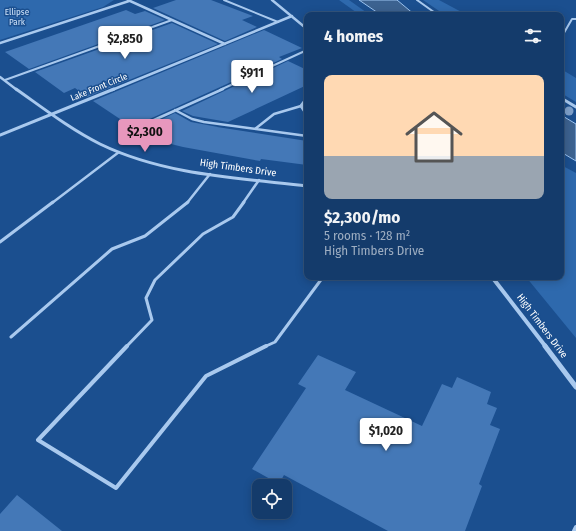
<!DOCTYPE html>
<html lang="en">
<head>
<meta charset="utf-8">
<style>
	:root { --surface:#143b6b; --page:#214673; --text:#f1f3f6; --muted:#9dadc1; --line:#33557e; --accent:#e797bd }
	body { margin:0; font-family:"Fira Sans Condensed",sans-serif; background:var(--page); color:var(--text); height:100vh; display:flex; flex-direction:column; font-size:15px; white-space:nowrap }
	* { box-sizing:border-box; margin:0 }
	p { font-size:13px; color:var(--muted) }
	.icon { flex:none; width:22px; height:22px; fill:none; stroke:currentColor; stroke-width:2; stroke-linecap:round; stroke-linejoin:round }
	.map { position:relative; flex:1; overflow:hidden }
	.details { position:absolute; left:304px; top:12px; width:260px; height:268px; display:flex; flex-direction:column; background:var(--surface); border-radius:8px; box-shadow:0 2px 10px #0003,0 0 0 1px var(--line) }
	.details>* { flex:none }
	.buttons { position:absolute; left:252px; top:479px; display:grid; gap:8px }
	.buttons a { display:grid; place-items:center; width:40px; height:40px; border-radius:8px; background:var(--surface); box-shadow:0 2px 10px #0003,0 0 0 1px var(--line); font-size:20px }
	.price { position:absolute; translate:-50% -34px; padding:0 9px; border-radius:4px; background:#fff; color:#222; font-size:13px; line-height:26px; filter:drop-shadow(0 1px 2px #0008) }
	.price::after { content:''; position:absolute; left:50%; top:24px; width:12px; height:9px; margin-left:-6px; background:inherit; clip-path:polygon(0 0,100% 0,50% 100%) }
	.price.active { background:var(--accent); color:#111 }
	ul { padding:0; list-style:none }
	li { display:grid; align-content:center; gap:8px; height:212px; padding:0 20px }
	li span { display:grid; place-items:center; height:124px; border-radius:8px; color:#555 }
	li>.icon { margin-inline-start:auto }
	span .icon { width:72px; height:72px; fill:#fffc; stroke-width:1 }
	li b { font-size:17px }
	h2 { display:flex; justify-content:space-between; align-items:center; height:48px; padding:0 20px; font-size:17px }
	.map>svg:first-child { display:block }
</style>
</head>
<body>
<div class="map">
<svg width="576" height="531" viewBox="0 0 576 531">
	<rect width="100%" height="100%" fill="#1b4f8f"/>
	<path fill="#2e69ad" d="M0 0H114L103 7 0 40Z
		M339 0H349L370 15H360Z
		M423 0H439L467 15H445Z
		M561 69 576 78V102L561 93V87L563 86 561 84Z
		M561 165 576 173V338L526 277H561Z"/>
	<path fill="#3c6290" stroke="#9cc4f0" d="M359 0H397L415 15H381Z
		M561 115 576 124V161L561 152Z"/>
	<path fill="#4478b7" d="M176 0H211L253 16 242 20 257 27 225 41 153 8Z
		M126 10 135 14 145 11 165 20 29 69 5 52Z
		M172 23 218 44 87 97 75 88 64 93 35 72Z
		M264 30 302 48 279 57 282 59 132 127 93 101Z
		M288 61 307 70V85L228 122 193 116 182 111Z
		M175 113 191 122 218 127H217L307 141V165L261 159 260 161 183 147 147 138 137 131Z
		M318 355 356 372 345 390 422 426 442 384 452 388 457 377 491 392 487 404 497 408 490 425 500 429 479 484 482 486 465 531H388L284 475 279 484 252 469 306 388 298 384Z
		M17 495 62 531H0V514Z"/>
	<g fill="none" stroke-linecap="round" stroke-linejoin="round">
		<path stroke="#a9c9ee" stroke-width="2" d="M224 0 278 22
			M561 38 572 19H576
			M5 80 172 20
			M220 90 307 50"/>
		<path stroke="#a9c9ee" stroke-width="2.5" d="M175 110 192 119 204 122 307 136
			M134 129 223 89
			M255 129 274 114 301 106
			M52 203 119 152
			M187 203 210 174
			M243 203 259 180"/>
		<path stroke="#a9c9ee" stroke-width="3" d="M0 242 53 202
			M11 337 112 249 145 236 188 202
			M126 347 152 320 146 298 155 280 203 234 233 217 244 202
			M264 347 275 342 323 277"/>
		<path stroke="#a9c9ee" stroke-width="4" d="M127 346 38 440 116 488 206 376 266 346
			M574 531 576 527"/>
		<path stroke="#a9c9ee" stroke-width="2" d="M417 0 438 15"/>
		<path stroke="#a9c9ee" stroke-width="3" d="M561 98 576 107"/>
		<path stroke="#a9c9ee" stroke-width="2.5" d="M128 0 225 44
			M272 0 307 29
			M0 43 129 1
			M0 77 17 90
			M112 90 292 16"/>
		<path stroke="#a9c9ee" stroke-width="3" d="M16 89C43 108 70 129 100 144 164 175 237 178 307 186
			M307 98 301 106 307 115
			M0 135 114 89"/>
		<path stroke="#a9c9ee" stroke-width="4" d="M492 277 546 347"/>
		<path stroke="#a9c9ee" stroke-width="5" d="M545 346 576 387"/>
	</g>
	<circle fill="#7ea0ca" cx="569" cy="111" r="4.5"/>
	<g text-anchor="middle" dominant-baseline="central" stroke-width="3" stroke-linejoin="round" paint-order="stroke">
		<g font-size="9" fill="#cfe3fa" stroke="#1b4f8f">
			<text x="17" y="12">Ellipse<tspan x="17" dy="10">Park</tspan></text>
		</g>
		<g font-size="9" fill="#fff" stroke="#1b4f8f">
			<text transform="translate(99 87) rotate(-22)">Lake Front Circle</text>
		</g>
		<g font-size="10" fill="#fff" stroke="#1b4f8f">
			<text transform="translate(238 168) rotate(8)">High Timbers Drive</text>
			<text transform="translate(542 326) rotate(53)">High Timbers Drive</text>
		</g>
	</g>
</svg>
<div class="buttons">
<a><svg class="icon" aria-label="locate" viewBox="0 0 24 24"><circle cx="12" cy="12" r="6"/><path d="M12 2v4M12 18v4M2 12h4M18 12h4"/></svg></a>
</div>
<b class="price" style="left:125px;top:60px">$2,850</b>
<b class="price" style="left:252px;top:94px">$911</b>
<b class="price active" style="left:145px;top:153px">$2,300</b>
<b class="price" style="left:386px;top:452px">$1,020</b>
<section class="details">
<h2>4 homes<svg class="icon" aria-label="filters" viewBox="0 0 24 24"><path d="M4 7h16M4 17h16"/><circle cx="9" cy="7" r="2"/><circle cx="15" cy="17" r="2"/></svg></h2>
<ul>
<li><span style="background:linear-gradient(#ffd9b3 65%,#9aa5b1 0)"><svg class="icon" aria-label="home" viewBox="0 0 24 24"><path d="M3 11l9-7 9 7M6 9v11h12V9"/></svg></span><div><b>$2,300/mo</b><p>5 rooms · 128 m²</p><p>High Timbers Drive</p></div></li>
</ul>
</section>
</div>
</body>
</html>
